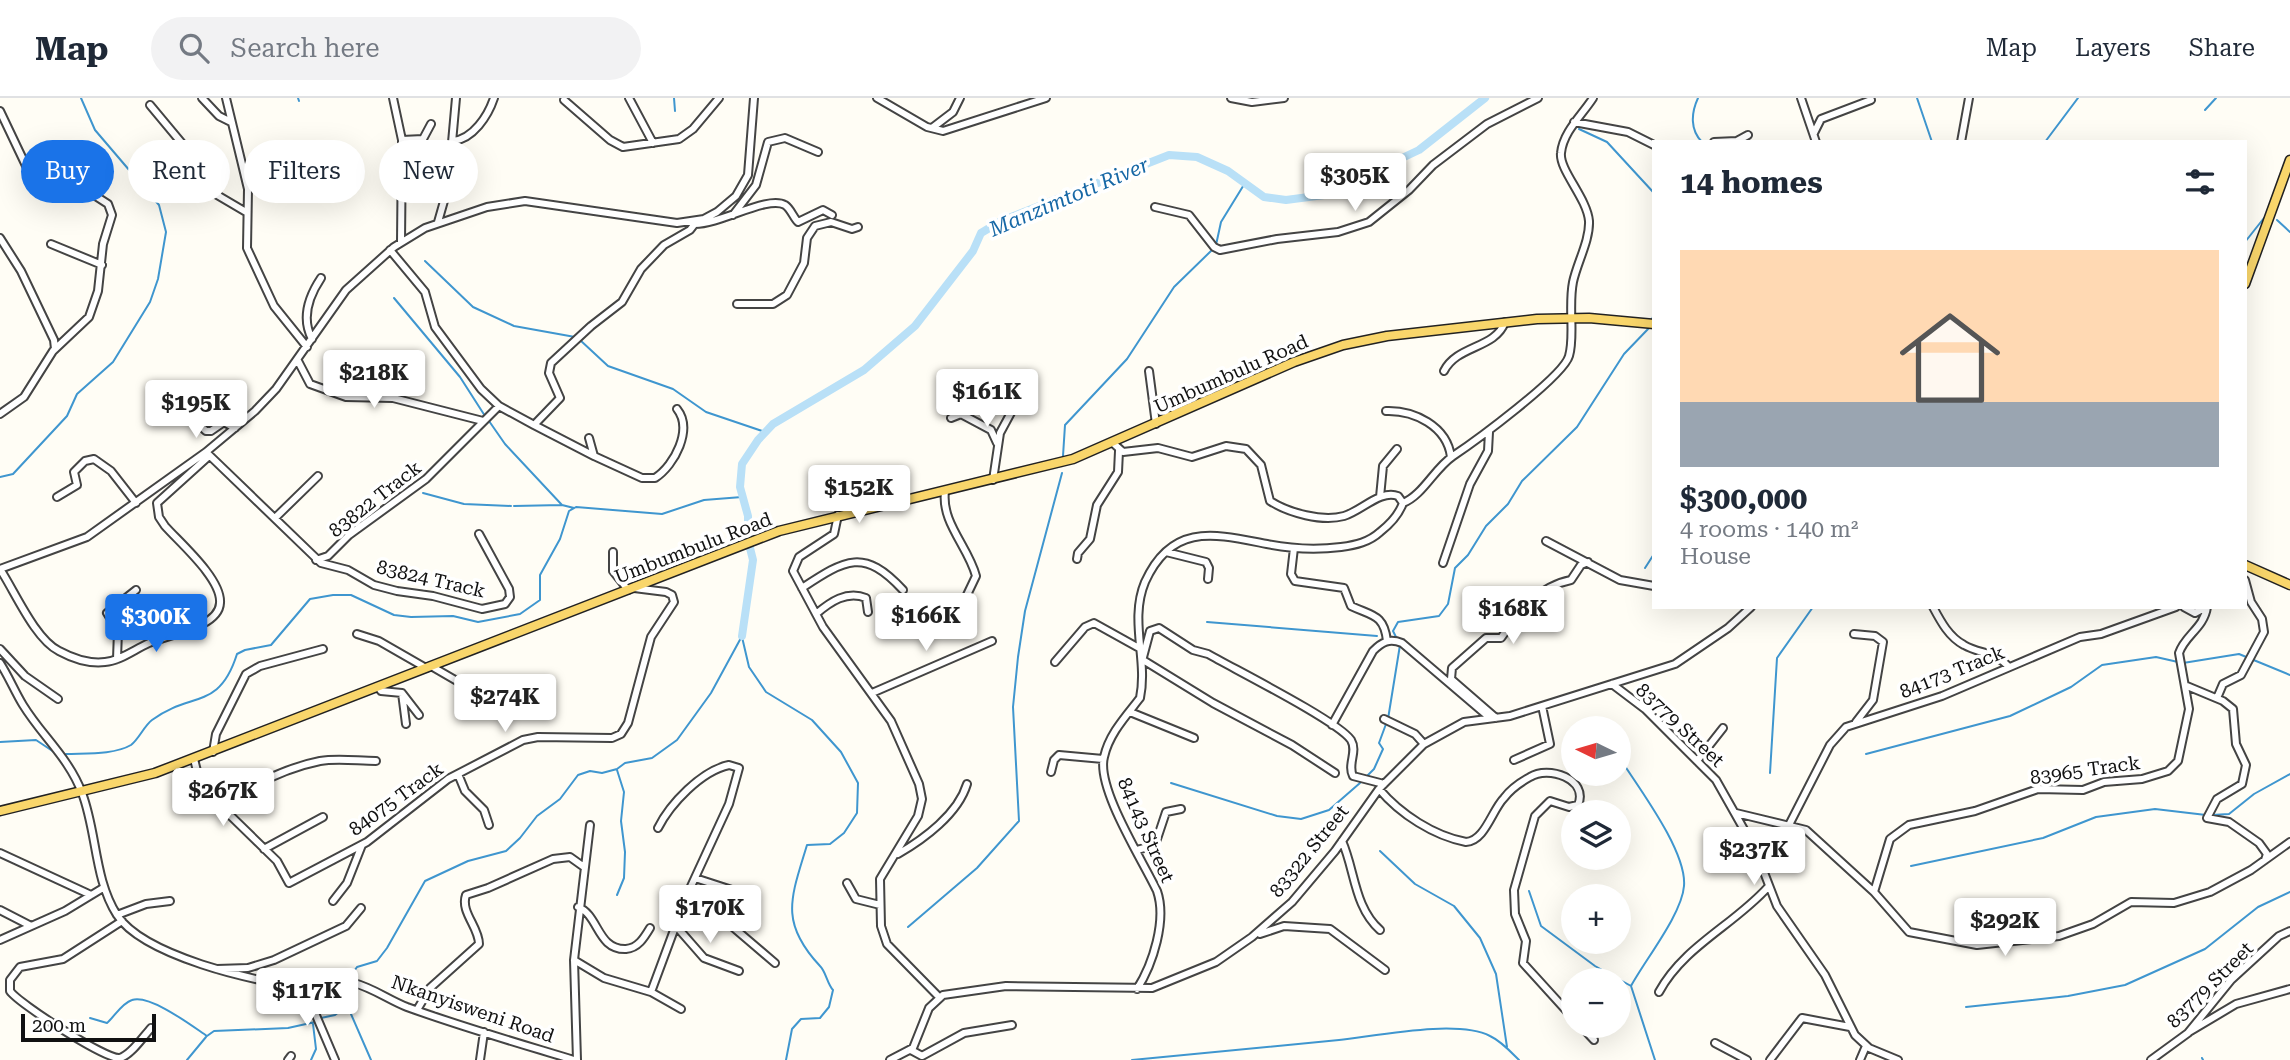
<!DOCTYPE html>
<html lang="en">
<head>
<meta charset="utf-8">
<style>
	:root { --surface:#fff; --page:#f2f2f3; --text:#1f2937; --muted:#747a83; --line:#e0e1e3; --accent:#1a73e8 }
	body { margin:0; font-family:"Roboto Serif",serif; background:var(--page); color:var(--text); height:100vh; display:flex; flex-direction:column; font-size:26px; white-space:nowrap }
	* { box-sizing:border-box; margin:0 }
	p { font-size:23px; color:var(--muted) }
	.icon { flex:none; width:38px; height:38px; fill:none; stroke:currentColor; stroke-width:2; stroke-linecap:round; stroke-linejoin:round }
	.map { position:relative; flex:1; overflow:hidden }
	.drawer { position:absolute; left:1652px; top:42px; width:595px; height:469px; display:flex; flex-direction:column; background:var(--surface); border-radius:0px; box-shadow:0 7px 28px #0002 }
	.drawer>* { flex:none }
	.banner { position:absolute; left:21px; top:42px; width:665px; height:63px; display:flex; gap:14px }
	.needle { width:46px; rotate:275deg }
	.buttons { position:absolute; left:1561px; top:618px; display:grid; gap:14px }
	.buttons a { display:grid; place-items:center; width:70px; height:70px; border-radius:50%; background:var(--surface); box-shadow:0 7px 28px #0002; font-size:35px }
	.scale { position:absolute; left:21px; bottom:18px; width:135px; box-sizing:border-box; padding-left:7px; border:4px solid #111; border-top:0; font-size:19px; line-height:24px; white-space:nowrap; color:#111; -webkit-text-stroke:5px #fff; paint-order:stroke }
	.price { position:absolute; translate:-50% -60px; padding:0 16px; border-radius:7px; background:#fff; color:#222; font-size:23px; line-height:46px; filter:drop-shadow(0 2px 4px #0008) }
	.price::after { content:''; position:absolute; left:50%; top:42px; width:21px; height:16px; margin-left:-10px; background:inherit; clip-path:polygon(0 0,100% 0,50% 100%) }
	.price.on { background:var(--accent); color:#fff }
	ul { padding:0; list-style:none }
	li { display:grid; align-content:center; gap:14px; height:371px; padding:0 28px }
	li span { display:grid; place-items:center; height:217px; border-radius:0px; color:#555 }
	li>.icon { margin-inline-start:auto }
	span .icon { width:126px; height:126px; fill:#fffc; stroke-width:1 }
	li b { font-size:30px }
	h2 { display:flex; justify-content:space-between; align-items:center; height:84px; padding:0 28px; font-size:30px }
	.chip { padding:0 24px; border-radius:32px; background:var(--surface); box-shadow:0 7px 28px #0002; font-size:24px; line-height:63px }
	.chip.on { background:var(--accent); color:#fff }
	header { display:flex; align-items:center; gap:42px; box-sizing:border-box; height:98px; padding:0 35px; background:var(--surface); border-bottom:2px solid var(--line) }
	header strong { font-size:33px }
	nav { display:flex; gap:38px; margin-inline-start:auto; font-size:24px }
	.search { width:490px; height:63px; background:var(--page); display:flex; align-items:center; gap:18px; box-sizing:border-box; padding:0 24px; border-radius:38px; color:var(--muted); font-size:26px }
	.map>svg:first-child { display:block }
</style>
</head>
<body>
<header>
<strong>Map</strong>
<div class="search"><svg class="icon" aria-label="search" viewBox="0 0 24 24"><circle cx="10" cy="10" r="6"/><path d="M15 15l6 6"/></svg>Search here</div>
<nav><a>Map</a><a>Layers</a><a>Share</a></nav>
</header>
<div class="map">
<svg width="2290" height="962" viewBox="0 0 2290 962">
	<rect width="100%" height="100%" fill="#fffdf5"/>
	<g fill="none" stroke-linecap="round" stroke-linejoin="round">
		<path stroke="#3f96cf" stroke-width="2" d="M298 0 299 3
			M674 0 675 13
			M1698 0C1691 15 1690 32 1702 44
			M1917 0 1932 44
			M2205 12 2216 0
			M1579 31 1607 44 1654 95
			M2045 44 2078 0
			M2277 122 2290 134
			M2245 144 2264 120
			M1216 147 1221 124 1245 85
			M425 163 473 209 514 228 575 239
			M394 200 460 279 485 318
			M1652 222 1654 215
			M580 242 608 268 673 291 706 314 765 334
			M489 323 505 346 562 407
			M1063 358 1065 327 1127 261 1174 189 1212 152
			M0 379 13 376 67 318 77 296 113 264 150 204 158 181 166 134 159 107 95 32 81 0
			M423 395 464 406 511 408
			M514 408 562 407 574 410
			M1645 470 1654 456
			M1207 524 1377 538
			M742 539 749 569 766 594 812 622 841 654 858 685 857 715 844 735 830 746 807 747C791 800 779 824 820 868 826 874 827 885 833 892L829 909 820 920 801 921 792 931 786 962
			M1397 541 1393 533 1398 524 1439 518 1448 506 1455 470 1468 457 1486 428 1508 406 1522 383 1577 329 1624 256 1649 230
			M2183 565 2239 556 2290 577
			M1388 621 1400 547
			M0 644 36 642 57 656
			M66 656C85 655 114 657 131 647 139 641 144 628 152 622 191 593 219 613 237 556L245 552 271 547 310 501 333 497H351L394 517 411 519 453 518 478 524 520 516 540 502V477L560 441 569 413 576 409 662 416 704 402 742 399
			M1866 656 2010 618 2071 589 2102 567 2156 559 2178 564
			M1619 659C1638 689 1687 753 1684 788 1682 816 1645 862 1631 888L1655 962
			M617 672 624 694 621 723 625 754 624 780 617 797
			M1770 675 1777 560 1813 509
			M1366 679 1374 671 1383 651 1379 645 1386 626
			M1171 685 1277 718 1301 721 1329 712 1360 685
			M2212 717 2229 716 2254 696 2290 676
			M1380 753 1415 786 1454 808 1480 840 1496 876 1507 949
			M1911 768 2043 740 2096 719 2155 711 2206 717
			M1529 793 1541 828 1595 868 1631 888
			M908 829 977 770 1019 723 1013 609 1018 559 1025 513 1062 375
			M350 879 357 869 377 863 387 850 425 783 468 763 506 753 520 740 537 718 560 701 578 677 590 673 602 675 617 671 625 665 652 660 677 642 711 595 742 538
			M344 900 371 962
			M1966 909 2068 898 2125 887 2205 851 2258 809 2290 794
			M90 920 107 925C114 919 122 905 132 902 150 896 192 928 207 938L214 933 288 930 315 924
			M321 920 335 917 344 910 346 887
			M2202 960 2203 962
			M187 962 206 939
			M311 962 316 951 313 926
			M1132 962 1339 942C1376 938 1457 921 1490 938 1501 943 1511 954 1519 962"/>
		<path stroke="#b9e0f7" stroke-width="8" d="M748 438V418L740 389 742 366 758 342 773 326 864 272 915 228 973 153 981 135 1001 123 1169 57 1197 59 1228 73 1264 99 1286 102 1324 97 1419 52 1485 0
			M742 538 753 462 750 450"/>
		<defs>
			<path id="minor" d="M202 0 219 18 231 24
				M226 0 248 91 247 150 274 208 307 249
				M393 0 402 42 401 144
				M629 0 653 45
				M877 0 927 29 943 33 1046 0
				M1231 0 1252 4 1284 0
				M1801 0 1816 44
				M564 2 610 42 623 49 679 41 693 31 719 0
				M150 7 195 61 212 94 246 114
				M0 13 29 74 94 97 108 106 112 117 103 146 98 193 89 219 53 253 24 299 0 316
				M1574 24 1628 34 1654 47
				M932 30 953 14 960 0
				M1814 35 1821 21 1871 2
				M402 42 423 41 431 26
				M453 43C473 41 488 18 494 0
				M1714 44 1737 43 1748 37
				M1961 44 1969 0
				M1155 109 1189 117 1214 149 1220 152 1277 141 1338 134 1369 124 1409 92 1433 67 1487 26 1538 0
				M733 117 756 87 768 44 785 40 818 54
				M438 124 448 89 456 0
				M695 126C721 126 768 97 785 107 791 111 793 119 798 124L823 112 832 117
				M0 140 21 173 54 242 55 251
				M51 146 102 167
				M390 152 425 194 435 229 481 291 499 308 534 327 560 300 549 275 551 265 591 228 622 204 641 171 664 147 690 132 697 123
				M737 206H773L787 197 804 165 807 140 815 128 831 124 852 131 858 129
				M312 241C301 220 309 198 321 180
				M298 263 310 286 346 299 393 300 483 323
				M1149 273 1156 326
				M1444 273C1457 247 1495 251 1505 224
				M179 308 206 333H211L224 324 235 330
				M1386 313C1414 312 1447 328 1451 359
				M951 320 961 316 991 332 997 345
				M534 327 594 358 589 340
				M1113 345 1123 354 1158 350 1192 359 1226 348 1246 351 1261 367 1270 403C1289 415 1322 424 1344 418 1361 413 1381 391 1398 398L1403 405C1399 416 1389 427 1380 434 1369 444 1356 447 1341 449 1316 452 1292 451 1267 446 1215 436 1172 424 1145 484 1129 522 1148 562 1140 600 1126 618 1109 636 1104 659 1096 690 1143 763 1157 793 1167 822 1153 866 1137 891
				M207 355 321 465 348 472 374 487 397 493 433 498 482 511 505 506 510 499 509 491 479 436
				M594 358 642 380H655C675 367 693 331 677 311
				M993 382 1000 335 1020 298 1016 281
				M945 393C941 425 968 448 976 478L966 499
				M57 399 77 387 74 374 85 363 94 361 111 373 136 405
				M1380 399 1383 368 1397 351
				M1403 405C1423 397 1434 371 1453 358 1474 344 1563 279 1569 258 1575 238 1568 209 1573 184 1577 165 1590 142 1589 123 1587 100 1559 72 1561 55 1563 34 1582 17 1593 0
				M838 417 834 436 799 459 793 473 823 529 891 623 919 686 922 701 918 718 880 781 881 828 887 846 938 898
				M275 420 318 378
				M1546 443 1620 482 1654 488
				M1294 450 1291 476 1295 483 1344 490 1351 508C1372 518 1384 516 1387 543
				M613 454V473L628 492
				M1166 454 1206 464 1209 470 1208 481
				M1077 461 1078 455 1090 441 1097 407 1118 374 1119 353
				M316 462 328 458 349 437 426 381 499 308
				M1443 465 1470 386 1488 353 1489 334
				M0 471 87 439 206 354 255 313 276 291 346 192 394 149 425 130 487 109 525 103 677 125 704 121 717 114 736 98 748 77 754 0
				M0 471C15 494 35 541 59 553 72 560 89 566 105 564 120 563 135 551 149 545 166 537 219 530 220 505 222 481 180 445 165 428L159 419 157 405 209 358
				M802 490C846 461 864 450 903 492
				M1933 509C1941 524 1949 539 1964 547 1980 556 1995 554 2008 568
				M2184 509 2195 515 2206 509
				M816 516C830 504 847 492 866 500L868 514
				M357 536 379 543 426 570
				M1854 536 1875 538 1883 544 1873 602 1856 624
				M0 551 25 578 58 601
				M117 561 118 533 107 515 136 492
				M1143 562 1213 605 1292 647 1335 675
				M1142 563 1150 533 1159 530 1193 552 1208 556C1234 571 1338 623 1351 642 1358 654 1347 666 1353 678L1384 686
				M1055 564 1085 529 1094 525 1139 550
				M0 565C9 579 15 594 23 607 42 638 69 660 82 695 97 734 94 781 117 817 143 857 255 885 302 888 320 890 335 880 354 885 373 890 389 902 407 909 462 929 518 945 574 962
				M431 568 512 615
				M1612 586 1645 611 1716 682 1755 751 1777 808 1825 877 1855 937 1869 950 1898 962
				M2187 588 2223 603 2233 611 2236 646 2246 667 2242 686 2217 701 2207 720 2229 724 2259 745 2267 756 2265 762
				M378 589 381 593 402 595 419 617
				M402 595 406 626
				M872 595 992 543
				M2217 600 2223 586 2241 577 2264 534 2262 521 2251 504 2245 482
				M1130 614 1194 640
				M1496 620 1451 581 1452 570 1486 540H1501C1519 514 1539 488 1571 482L1581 467 1588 464
				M1384 621 1415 636 1424 646
				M1332 627 1373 553C1382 544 1389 540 1402 545L1490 620
				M213 654 216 636 246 576 260 568 323 551
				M194 661 201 689 277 763 289 785 367 744 448 681 523 642 538 639 612 640 621 636 628 625 651 539 674 504 672 497 666 494 634 490
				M1514 662 1550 646 1542 608
				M1697 663 1723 630
				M1051 674 1054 662 1059 657 1103 661
				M458 676 465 693 484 712 489 727
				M1379 691C1400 716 1434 738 1466 744 1485 743 1492 712 1504 700 1510 692 1521 684 1530 679 1548 667 1589 681 1578 707L1569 709 1550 703 1535 718 1514 792 1515 816 1526 843 1523 865 1573 920
				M220 708C250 688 285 670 320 663 338 660 358 663 376 663
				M1736 715 1806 732 1874 794 1909 834 1977 847 2059 838 2093 826 2131 804 2174 805 2210 794 2251 772 2290 744
				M1789 727 1830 647 1846 629 1942 598 2080 539 2101 536 2176 509
				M658 730C670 706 701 673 729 667L739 670 729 706 687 797 651 894 681 911
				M1342 743C1355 772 1354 809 1380 832
				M264 751 323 719
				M1137 752 1155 747 1166 714 1181 711
				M0 755 91 797
				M898 756C924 741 958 716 967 686
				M695 780 735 793 729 813 734 830 775 865
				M847 785 856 801 880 807
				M1874 794 1890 741 1909 727 1975 713 2038 691 2083 692 2104 684 2142 681 2168 673 2178 663 2189 611 2179 555C2185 537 2204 530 2207 509
				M333 803 347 785 362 747
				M578 809C599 817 597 852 626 851 638 850 644 840 650 830
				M0 812 31 828
				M117 817 146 806 170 803
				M122 823 63 861 20 869 10 882V893C18 905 106 962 120 960 131 957 143 939 151 930
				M676 828 704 860 739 873
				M1260 836 1284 828 1330 831 1385 872
				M0 842 65 813 103 790
				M574 862 604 880 651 894
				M217 871 248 870 274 862 346 828 361 810
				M308 889 315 915 335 962
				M1659 894C1684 848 1734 827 1768 789
				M417 912 430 890 479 846C479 829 460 814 466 797L488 790 553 761 570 759 584 769
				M1581 928 1594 942
				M2189 934 2236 906 2290 891
				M1715 945 1747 962
				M911 952 922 958 964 935 1012 927
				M288 962 291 958
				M480 962 484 934
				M577 962 574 862 590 727
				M890 962 913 950 929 910 943 897 1006 888 1152 890 1216 864 1252 839 1292 804 1335 753 1379 691 1424 646 1464 624 1510 618 1675 566 1728 530 1751 509
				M1770 962 1802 920 1850 929
				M1860 962 1866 948
				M2151 962 2188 935 2231 882 2279 838 2290 833"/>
			<path id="major" d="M2245 186 2290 62
				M2245 467 2290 487
				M0 713 155 675 779 433 1073 361 1294 264 1343 247 1387 238 1537 221 1589 220 1654 226"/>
		</defs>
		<use href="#minor" stroke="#444" stroke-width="10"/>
		<use href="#major" stroke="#222" stroke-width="11"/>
		<use href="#minor" stroke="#fff" stroke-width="6"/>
		<use href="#major" stroke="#f9d66b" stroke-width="8"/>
	</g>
	<g text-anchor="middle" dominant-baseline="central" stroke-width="7" stroke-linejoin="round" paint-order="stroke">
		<g font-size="19" fill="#111" stroke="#fff">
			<text transform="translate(1231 276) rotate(-24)">Umbumbulu Road</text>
			<text transform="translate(375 401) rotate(-38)">83822 Track</text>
			<text transform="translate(693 450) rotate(-21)">Umbumbulu Road</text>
			<text transform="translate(431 481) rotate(13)">83824 Track</text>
			<text transform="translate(1952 574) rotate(-22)">84173 Track</text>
			<text transform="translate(1680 627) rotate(43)">83779 Street</text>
			<text transform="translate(2085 672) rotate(-8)">83965 Track</text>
			<text transform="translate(396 701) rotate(-36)">84075 Track</text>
			<text transform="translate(1146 732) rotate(66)">84143 Street</text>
			<text transform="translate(1309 753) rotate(-51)">83322 Street</text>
			<text transform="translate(2210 887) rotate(-45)">83779 Street</text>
			<text transform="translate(473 911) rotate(19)">Nkanyisweni Road</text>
		</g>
		<g font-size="21" font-style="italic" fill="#1768a6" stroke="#fff">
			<text transform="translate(1069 99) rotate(-23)">Manzimtoti River</text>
		</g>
	</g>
</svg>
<div class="buttons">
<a><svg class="needle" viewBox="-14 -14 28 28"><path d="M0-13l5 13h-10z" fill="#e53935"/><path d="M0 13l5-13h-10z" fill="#747a83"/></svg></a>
<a><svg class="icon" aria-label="layers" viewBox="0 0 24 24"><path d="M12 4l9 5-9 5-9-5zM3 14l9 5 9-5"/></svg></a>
<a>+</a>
<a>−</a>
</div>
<div class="scale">200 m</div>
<b class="price" style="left:1355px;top:115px">$305K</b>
<b class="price" style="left:374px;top:312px">$218K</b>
<b class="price" style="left:987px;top:331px">$161K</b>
<b class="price" style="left:196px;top:342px">$195K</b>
<b class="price" style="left:859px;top:427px">$152K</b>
<b class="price" style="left:1513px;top:548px">$168K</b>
<b class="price" style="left:926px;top:555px">$166K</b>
<b class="price on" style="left:156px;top:556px">$300K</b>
<b class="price" style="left:505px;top:636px">$274K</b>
<b class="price" style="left:223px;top:730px">$267K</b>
<b class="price" style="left:1754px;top:789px">$237K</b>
<b class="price" style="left:710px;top:847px">$170K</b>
<b class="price" style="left:2005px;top:860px">$292K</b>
<b class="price" style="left:307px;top:930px">$117K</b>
<div class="banner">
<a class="chip on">Buy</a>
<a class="chip">Rent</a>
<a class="chip">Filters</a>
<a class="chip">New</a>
</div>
<section class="drawer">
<h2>14 homes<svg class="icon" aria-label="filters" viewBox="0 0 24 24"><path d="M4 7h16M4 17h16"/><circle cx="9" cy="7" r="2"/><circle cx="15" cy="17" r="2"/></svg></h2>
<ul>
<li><span style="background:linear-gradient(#ffd9b3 70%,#9aa5b1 0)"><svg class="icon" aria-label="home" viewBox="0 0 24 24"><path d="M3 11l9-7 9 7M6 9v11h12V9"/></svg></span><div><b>$300,000</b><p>4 rooms · 140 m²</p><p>House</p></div></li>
</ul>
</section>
</div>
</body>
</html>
